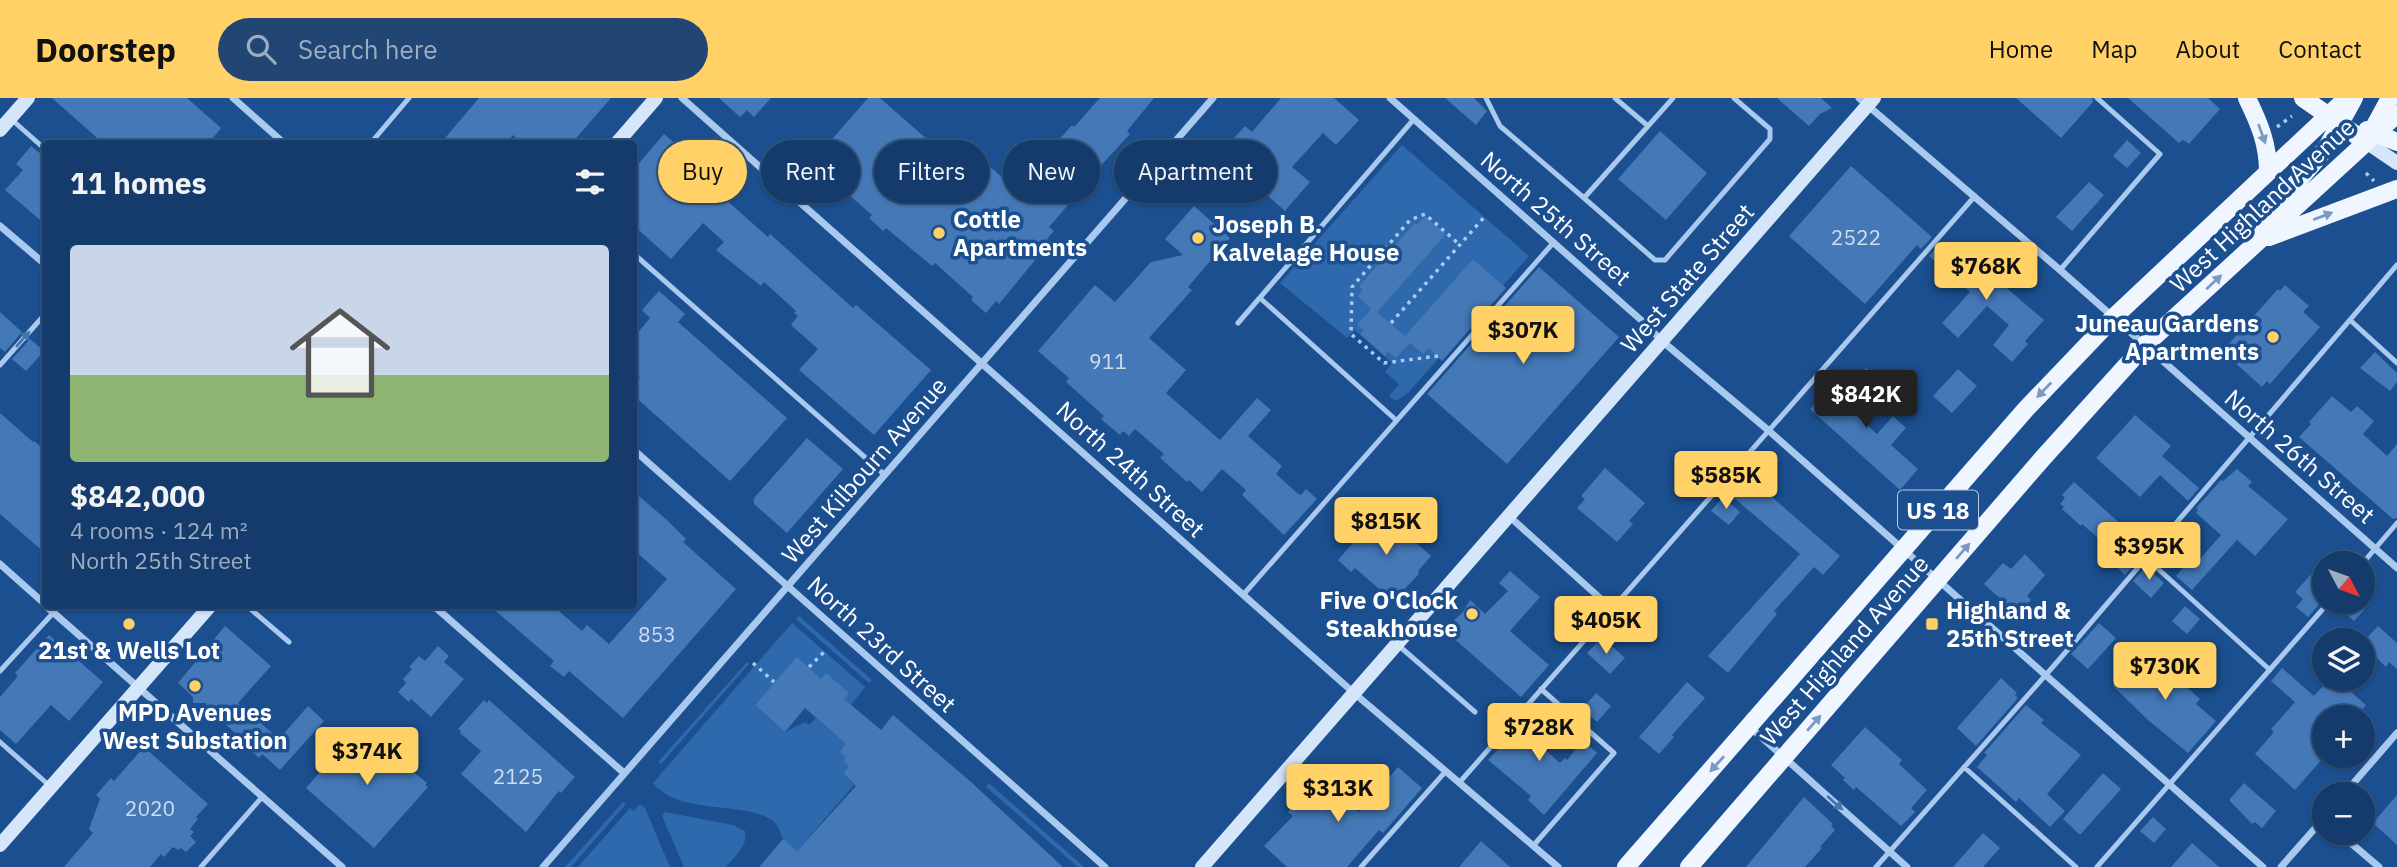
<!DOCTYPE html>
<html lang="en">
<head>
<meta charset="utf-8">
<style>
	:root { --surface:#143b6b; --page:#214673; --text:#f1f3f6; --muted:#9dadc1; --line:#33557e; --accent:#ffd166 }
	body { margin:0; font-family:"IBM Plex Sans",sans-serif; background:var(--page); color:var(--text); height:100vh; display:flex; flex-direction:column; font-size:26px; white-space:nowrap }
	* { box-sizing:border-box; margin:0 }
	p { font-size:23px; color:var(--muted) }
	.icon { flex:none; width:38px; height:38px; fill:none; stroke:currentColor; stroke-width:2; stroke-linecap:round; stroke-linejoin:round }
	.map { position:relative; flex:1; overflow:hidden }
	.sheet { position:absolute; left:42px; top:42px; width:595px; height:469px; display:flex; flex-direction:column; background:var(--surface); border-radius:7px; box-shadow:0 2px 5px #0004,0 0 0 2px var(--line) }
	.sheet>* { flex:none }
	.hud { position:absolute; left:658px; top:42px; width:665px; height:63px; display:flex; gap:14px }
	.needle { width:46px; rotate:131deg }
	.controls { position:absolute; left:2312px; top:453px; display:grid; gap:14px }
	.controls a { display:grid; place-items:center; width:63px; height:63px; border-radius:50%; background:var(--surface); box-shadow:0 2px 5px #0004,0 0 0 2px var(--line); font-size:35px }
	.price { position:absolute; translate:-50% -60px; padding:0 16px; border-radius:7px; background:var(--accent); color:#111; font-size:23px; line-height:46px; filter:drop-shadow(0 2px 4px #0008) }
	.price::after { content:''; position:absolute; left:50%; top:42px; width:21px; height:16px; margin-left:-10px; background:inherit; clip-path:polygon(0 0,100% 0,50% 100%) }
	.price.current { background:#222; color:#fff }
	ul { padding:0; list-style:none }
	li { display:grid; align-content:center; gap:14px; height:371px; padding:0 28px }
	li+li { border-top:2px solid var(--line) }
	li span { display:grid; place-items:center; height:217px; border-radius:7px; color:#555 }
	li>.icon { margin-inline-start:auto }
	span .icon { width:126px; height:126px; fill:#fffc; stroke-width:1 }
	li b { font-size:30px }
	h2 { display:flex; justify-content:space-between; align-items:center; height:84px; padding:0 28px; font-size:30px }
	.tag { padding:0 24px; border-radius:32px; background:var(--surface); box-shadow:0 2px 5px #0004,0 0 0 2px var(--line); font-size:24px; line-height:63px }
	.tag.current { background:var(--accent); color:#111 }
	header { display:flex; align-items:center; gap:42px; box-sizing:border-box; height:98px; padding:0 35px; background:var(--accent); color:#111 }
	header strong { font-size:33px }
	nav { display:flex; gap:38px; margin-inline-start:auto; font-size:24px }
	.search { width:490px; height:63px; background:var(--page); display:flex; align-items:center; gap:18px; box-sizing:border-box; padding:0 24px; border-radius:38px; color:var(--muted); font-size:26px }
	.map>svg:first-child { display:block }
</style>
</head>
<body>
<header>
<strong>Doorstep</strong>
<div class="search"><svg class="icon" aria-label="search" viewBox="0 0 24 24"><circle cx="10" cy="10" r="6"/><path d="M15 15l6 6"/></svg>Search here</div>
<nav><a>Home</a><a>Map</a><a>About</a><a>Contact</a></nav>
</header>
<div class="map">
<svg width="2397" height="769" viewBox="0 0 2397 769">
	<rect width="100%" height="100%" fill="#1b4f8f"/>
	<path fill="#2e69ad" d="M1402 47 1529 158 1408 295 1396 303 1389 298 1399 286 1385 274 1392 265 1355 232 1347 240 1280 185Z
		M799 518 872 582 869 585 796 521Z
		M792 525 865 589 851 607 844 601 826 575 821 581 797 560 755 607 785 634 805 624 809 627 816 620 846 646V659L843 663 849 668 843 675 854 687 797 753C793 750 788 747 785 743 779 736 779 725 770 721 739 703 678 717 653 685Z
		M747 564 749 566 661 666 658 664Z
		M989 685 1084 769H1078L986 689Z
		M623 704 626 706 571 769H565Z
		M640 706 645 710 670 769H578L630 710 634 713Z
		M665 714 733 727 745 733C748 749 735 758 726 769H684L662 718Z"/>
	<path fill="#4478b7" d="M52 0H187L221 30 208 46H104Z
		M479 0H611L571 46H522L513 37 506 46H440Z
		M719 0H771L754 19 747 12 740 19Z
		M868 0H880L961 71 975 55 1015 91 1028 77 1035 83 1037 80 1068 107 1049 129 1054 133 1047 141 1050 144 999 206 996 203 986 215 971 202 973 199 935 165 932 168 886 130 883 133 869 120 872 117 840 89 837 92 823 80 826 77 812 64Z
		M1100 0H1154L1127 33 1130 36 1093 76 1057 44 1072 27 1074 29Z
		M1281 0H1334L1359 22 1336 47 1323 35 1292 69 1310 84 1285 113 1220 56 1245 28 1252 34Z
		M1445 0H1474L1487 13 1476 27Z
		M1777 0H1821L1832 10 1820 16 1809 28Z
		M2016 0H2092L2093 4 2061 40Z
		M2128 0H2208L2220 11 2189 46 2183 42 2179 45Z
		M1660 33 1707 75 1666 122 1618 81Z
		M664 36 730 94 724 100 768 139 770 136 853 210 856 207 931 272 874 337 799 272 818 251 791 227 798 218 794 215 796 213 764 184 761 188 716 152 724 144 703 125 671 161 634 128V71Z
		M2127 42 2141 55 2127 70 2113 58Z
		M31 48 46 60V127L5 92 23 72 16 66Z
		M1851 68 1932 139 1921 151 1917 147 1865 206 1789 138Z
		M2089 84 2104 97 2072 133 2056 119Z
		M1194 108 1230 140 1188 189 1192 192 1149 240 1186 272 1166 295 1220 342 1257 300 1271 312 1248 338 1282 368 1276 376 1297 395 1301 397 1306 391 1317 401 1284 437 1242 397 1246 392 1222 371 1202 394 1189 382 1187 384 1160 360 1164 356 1135 331 1129 338 1123 333 1120 337 1101 321 1104 318 1066 284 1069 280 1038 253 1095 187 1115 204 1151 164 1183 157 1165 141Z
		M1425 118 1446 136 1377 214 1405 238 1473 161 1506 190 1442 263 1429 250 1423 256 1410 245 1396 260 1388 254 1385 258 1360 236 1364 232 1357 227 1371 211 1358 198 1363 192 1359 188 1415 125 1417 127Z
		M1954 145 2044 222 2025 243 2028 246 2012 264 1993 247 2009 227 1987 208 1958 240 1942 225 1970 194 1929 158 1940 146 1947 153Z
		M1539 169 1619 239 1507 366 1427 296Z
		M2285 187 2309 208 2303 214 2320 229 2270 286 2267 283 2262 289 2224 255 2228 251 2226 249 2278 191 2280 193Z
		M659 193 685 216 678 224 787 320 730 383 634 298V286L640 279 634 273V239L650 220 642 212Z
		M0 214 22 234 5 254 0 250Z
		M30 241 44 253 26 273 12 261Z
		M2375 254 2397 275V284L2390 293 2360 270Z
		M1866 270 1880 282 1852 314 1877 336 1893 318 1906 330 1891 347 1918 371 1900 392 1810 311 1827 292 1838 302Z
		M1958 271 1977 288 1952 315 1933 298Z
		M2332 298 2351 314 2357 308 2374 323 2363 336 2387 358 2397 346V420L2393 421 2299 339 2311 326 2309 324Z
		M0 315 33 344 34 343 46 353V456L0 416Z
		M2135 317 2171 348 2162 358 2199 390 2188 403 2160 377 2140 399 2096 360Z
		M807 340 843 371 787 435 754 406V400Z
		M1605 370 1645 405 1629 423 1633 426 1617 444 1577 410 1585 401 1581 398Z
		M2237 371 2252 384 2248 388 2288 421 2255 458 2237 442 2192 492 2176 478 2194 457 2199 462 2221 437 2196 415 2198 412 2196 410 2221 382 2223 383Z
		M1751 381 1840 458 1823 477 1814 469 1774 513 1777 516 1728 575 1708 558 1800 456 1734 400Z
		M2074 384 2143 446 2133 457 2138 462 2125 477 2107 460 2113 453 2082 426 2081 428 2062 411 2064 409 2060 406 2065 400 2062 397Z
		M634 394 667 422 686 441 683 444 736 491 623 620 569 573 564 579 550 568 554 563 490 508H553L582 533 587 527 609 546 667 481 634 452Z
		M1723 399 1740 414 1729 427 1711 413Z
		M1381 413 1431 458 1419 472 1418 477 1393 503 1355 470 1351 474 1338 462Z
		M2025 456 2045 477 2027 498 2031 502 2018 517 1984 486 2003 465 2011 471Z
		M2324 462V501L2308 519 2296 509 2303 501 2295 494Z
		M2146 469 2164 485 2151 500 2133 483Z
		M1510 473 1540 499 1510 533 1549 567 1521 599 1444 532 1463 514 1470 502 1485 516 1508 493 1499 485Z
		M2334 504H2371L2354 523Z
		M2185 508 2200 521 2187 536 2172 523Z
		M2099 525 2116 540 2088 571 2071 556Z
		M225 528 271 568 238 605 279 641 308 608 324 623 280 672 262 656 259 660 242 644 243 642 214 616H207L206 605H193V599L178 585Z
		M2378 528 2397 545V571L2389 564 2386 569 2362 545Z
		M49 537 103 584 69 623 51 607 16 646 0 632V599L18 578 15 575Z
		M1602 539 1625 560 1610 576 1587 555Z
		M438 548 449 558 444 564 464 581 431 619 411 601 409 604 398 594 406 585 403 581 412 571 409 569 419 558 425 563Z
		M2145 552 2200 601 2196 606 2216 623 2188 655 2148 622 2113 588Z
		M797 559 821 581 826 575 849 595 844 601 881 632 893 617 971 684 1063 769H759L783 741 797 753 856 688 843 675 849 668 843 663 846 659 840 654 846 646 805 610 785 634 755 607Z
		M2282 570 2314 598 2323 588 2326 591 2336 581 2366 607 2355 620H2324V659L2295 692 2255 656 2274 634 2271 631 2295 604 2271 583Z
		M2001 580 2017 595 2015 597 2018 600 1976 648 1957 630Z
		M1687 584 1705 600 1672 637 1674 639 1659 656 1639 639Z
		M1596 595 1611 608 1597 624 1582 611Z
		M484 602 487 605 489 602 575 679 561 695 559 693 526 734 461 676 481 653 460 635 461 633 458 631Z
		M1540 605 1552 616 1531 639 1560 665 1565 660 1567 662 1583 642 1597 655 1544 717 1528 702 1531 698 1488 662Z
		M2026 607 2044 622 2041 625 2081 657 2047 696 2065 713 2050 729 2019 700 2016 704 1977 669 1987 657 1984 655Z
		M359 629 427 685 425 687 428 689 374 750 306 690Z
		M1865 629 1902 662 1899 666 1927 692 1911 710 1915 714 1901 728 1856 689 1854 692 1843 682 1845 680 1831 667Z
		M144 649 208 706 196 719 198 721 190 731 194 734 190 738 196 744 186 754 181 750 178 752 173 749 164 759 161 756 150 769H64L93 735 89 731 100 701 96 697 111 680 114 683Z
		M1398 669 1422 690 1383 735 1379 732 1347 769H1287L1264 748 1293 718 1288 714 1318 679 1359 714Z
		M2103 675 2121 691 2080 737 2063 721Z
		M2244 685 2276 713 2262 730 2255 724 2252 726 2229 702Z
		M2397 697V747L2373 725Z
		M1804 699 1833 726 1831 728 1835 732 1820 749 1822 750 1805 769H1746Z
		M2153 719 2166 731 2154 745 2140 733Z
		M1983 735 2000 750 1983 769H1953Z
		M1481 743 1510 769H1459Z
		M2192 745 2219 769H2171Z"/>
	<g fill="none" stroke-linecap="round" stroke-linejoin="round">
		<path stroke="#a9c9ee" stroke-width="3.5" stroke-dasharray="3.5 5" stroke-linecap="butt" d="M2277 29 2292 18
			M2366 75 2374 83
			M1391 225 1486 117
			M1438 258 1384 265 1351 236 1352 189 1410 122 1425 116 1460 147
			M753 565 774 584
			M809 569 827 551"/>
		<path stroke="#a9c9ee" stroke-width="5" d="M1486 0 1500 28 1584 100
			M1615 0 1648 28
			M1673 0 1584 100 1655 162H1665L1770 41V31L1734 0
			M11 21 46 52
			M370 46 409 0
			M634 156 885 377
			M2060 172 2160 56 2097 0
			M1260 200 1396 322
			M2350 222 2397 265
			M1238 225 1414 21
			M0 267 46 215
			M2146 460 2270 572
			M2362 466 2397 425
			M1243 497 1554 144
			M247 508 289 544
			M1398 547 1475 614
			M0 573 54 514
			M0 644 51 689
			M1964 669 2076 769
			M1459 685 1975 98
			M1533 748 1614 655 1541 591
			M201 769 263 698
			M1361 769 1446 673
			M1876 769 2058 563 2397 167
			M2097 769 2329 504"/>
		<path stroke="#a9c9ee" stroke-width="7" d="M233 0 285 46
			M682 0 1354 595 1558 769
			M1390 0 1641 222 1662 243 1768 332 2263 769
			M1859 0 2060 172 2397 470
			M0 128 46 167
			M634 352 1105 769
			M1510 419 1611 510
			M0 466 46 507
			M46 508 342 769
			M434 508 624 675
			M1750 629 1907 769
			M2344 696 2397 635
			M2339 735 2379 769
			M543 769 1213 0
			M2281 769 2324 720"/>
		<path stroke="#d6e6fa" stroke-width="14" d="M0 32 28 0
			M2366 44 2397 65
			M616 46 656 0
			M0 747 210 508
			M1202 769 1874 0"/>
		<path stroke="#f0f6ff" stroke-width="18" d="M2247 0C2259 25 2268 45 2268 74
			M2303 0 2366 44 2390 0
			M2367 32 2397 44
			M2261 137 2269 117 2327 49 2354 0
			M2269 139 2397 91
			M1626 769 2026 311 2114 219 2347 0
			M1689 769 2042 361 2145 247 2397 16"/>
	</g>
	<defs><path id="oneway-solid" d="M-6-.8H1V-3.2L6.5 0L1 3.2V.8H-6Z" transform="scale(1.75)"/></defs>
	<g fill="#7b9ac1">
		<use href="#oneway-solid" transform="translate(2262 36) rotate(70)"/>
		<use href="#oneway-solid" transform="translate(2323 118) rotate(-21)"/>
		<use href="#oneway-solid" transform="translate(2214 184) rotate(-43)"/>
		<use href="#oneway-solid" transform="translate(2044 292) rotate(134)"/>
		<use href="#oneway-solid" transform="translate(1963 453) rotate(-49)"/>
		<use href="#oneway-solid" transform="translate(1814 625) rotate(-49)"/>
		<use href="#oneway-solid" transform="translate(1717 666) rotate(132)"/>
	</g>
	<g fill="#4674ac">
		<use href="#oneway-solid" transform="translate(23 241) rotate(-49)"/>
		<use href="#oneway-solid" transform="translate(1835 705) rotate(42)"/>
	</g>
	<g fill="#ffd166" stroke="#1b4f8f" stroke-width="2.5">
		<circle cx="939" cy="135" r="7"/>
		<circle cx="1198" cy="140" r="7"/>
		<circle cx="2273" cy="239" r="7"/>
		<circle cx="1472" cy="516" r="7"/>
		<circle cx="129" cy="526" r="7"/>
		<rect x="1925" y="519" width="14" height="14" rx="3.5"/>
		<circle cx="195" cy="588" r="7"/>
	</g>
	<g text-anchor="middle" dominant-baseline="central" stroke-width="7" stroke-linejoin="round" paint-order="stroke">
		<g font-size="21" fill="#d0dded">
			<text x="1856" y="139">2522</text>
			<text x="1108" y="263">911</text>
			<text x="657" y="536">853</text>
			<text x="518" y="678">2125</text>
			<text x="150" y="710">2020</text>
		</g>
		<rect fill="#1b4f8f" stroke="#bbcadd" stroke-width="2" x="1898" y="392.5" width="80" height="39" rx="5"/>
		<g font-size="23" font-weight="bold" fill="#fff">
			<text x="1938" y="412">US 18</text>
		</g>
		<g font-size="24" fill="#fff" stroke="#1b4f8f">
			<text transform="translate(2262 107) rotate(-43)">West Highland Avenue</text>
			<text transform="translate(1556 120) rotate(41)">North 25th Street</text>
			<text transform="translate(1687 180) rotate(-49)">West State Street</text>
			<text transform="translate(2300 358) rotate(41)">North 26th Street</text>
			<text transform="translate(1131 371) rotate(42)">North 24th Street</text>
			<text transform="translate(864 372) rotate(-49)">West Kilbourn Avenue</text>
			<text transform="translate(882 546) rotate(42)">North 23rd Street</text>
			<text transform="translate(1844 552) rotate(-49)">West Highland Avenue</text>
		</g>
		<g font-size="24" font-weight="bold" fill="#fff" stroke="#1b4f8f" text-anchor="start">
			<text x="953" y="121">Cottle<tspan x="953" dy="28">Apartments</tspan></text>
			<text x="1212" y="126">Joseph B.<tspan x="1212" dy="28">Kalvelage House</tspan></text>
			<text x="2259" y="225" text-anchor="end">Juneau Gardens<tspan x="2259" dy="28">Apartments</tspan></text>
			<text x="1458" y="502" text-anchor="end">Five O'Clock<tspan x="1458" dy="28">Steakhouse</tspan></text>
			<text x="1946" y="512">Highland &amp;<tspan x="1946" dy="28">25th Street</tspan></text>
			<text x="129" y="552" text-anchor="middle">21st &amp; Wells Lot</text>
			<text x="195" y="614" text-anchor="middle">MPD Avenues<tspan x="195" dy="28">West Substation</tspan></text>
		</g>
	</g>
</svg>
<div class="controls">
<a><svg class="needle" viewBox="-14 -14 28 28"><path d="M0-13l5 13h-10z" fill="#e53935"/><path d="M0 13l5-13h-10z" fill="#9dadc1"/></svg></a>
<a><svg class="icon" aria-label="layers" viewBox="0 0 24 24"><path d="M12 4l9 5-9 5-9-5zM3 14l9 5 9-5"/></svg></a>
<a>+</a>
<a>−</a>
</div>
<b class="price" style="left:1986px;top:204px">$768K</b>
<b class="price" style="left:1523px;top:268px">$307K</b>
<b class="price current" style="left:1866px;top:332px">$842K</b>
<b class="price" style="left:1726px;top:413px">$585K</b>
<b class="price" style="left:1386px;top:459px">$815K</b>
<b class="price" style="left:2149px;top:484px">$395K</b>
<b class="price" style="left:1606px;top:558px">$405K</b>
<b class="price" style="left:2165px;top:604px">$730K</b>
<b class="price" style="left:1539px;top:665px">$728K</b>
<b class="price" style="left:367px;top:689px">$374K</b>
<b class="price" style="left:1338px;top:726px">$313K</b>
<div class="hud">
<a class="tag current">Buy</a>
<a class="tag">Rent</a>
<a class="tag">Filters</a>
<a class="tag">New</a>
<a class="tag">Apartment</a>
</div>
<section class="sheet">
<h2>11 homes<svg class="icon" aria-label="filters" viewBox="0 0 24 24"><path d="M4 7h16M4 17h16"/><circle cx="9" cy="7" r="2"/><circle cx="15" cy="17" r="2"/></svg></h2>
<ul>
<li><span style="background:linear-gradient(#c9d6e8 60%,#8fb573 0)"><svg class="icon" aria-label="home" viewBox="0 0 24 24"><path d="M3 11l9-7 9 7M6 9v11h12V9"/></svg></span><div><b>$842,000</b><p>4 rooms · 124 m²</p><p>North 25th Street</p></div></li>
</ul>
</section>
</div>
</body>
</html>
